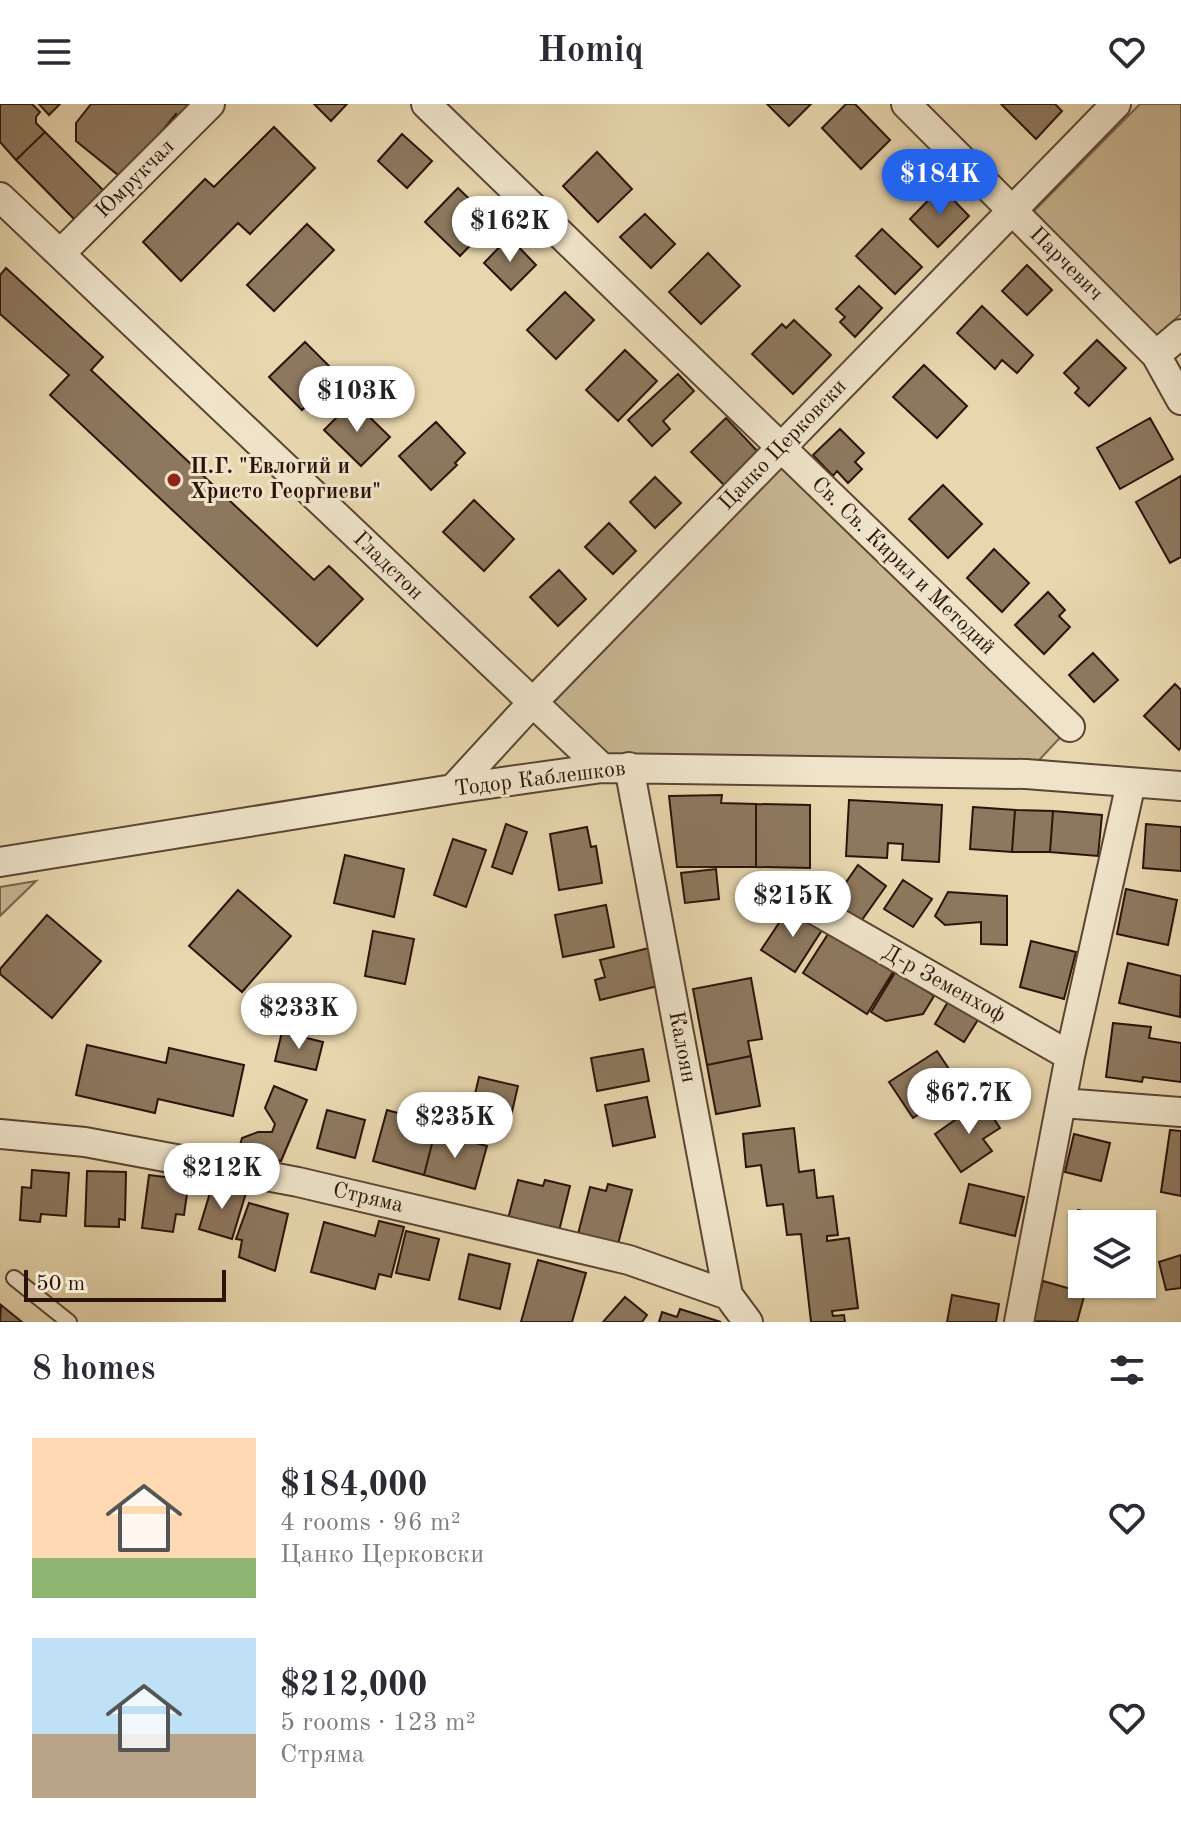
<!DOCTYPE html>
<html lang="en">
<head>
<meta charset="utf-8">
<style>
	:root { --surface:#fff; --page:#f2f2f3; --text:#2b2b33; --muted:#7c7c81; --accent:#2563eb }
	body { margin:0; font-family:"Old Standard TT",serif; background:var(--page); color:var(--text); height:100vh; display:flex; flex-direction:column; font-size:30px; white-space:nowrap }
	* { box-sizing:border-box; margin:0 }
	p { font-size:26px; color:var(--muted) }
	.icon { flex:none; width:44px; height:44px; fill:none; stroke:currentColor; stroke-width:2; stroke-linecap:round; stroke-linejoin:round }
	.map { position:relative; height:1218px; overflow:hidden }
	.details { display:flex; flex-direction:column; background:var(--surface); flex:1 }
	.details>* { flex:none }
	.buttons { position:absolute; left:1068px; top:1106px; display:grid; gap:16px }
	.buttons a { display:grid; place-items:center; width:88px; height:88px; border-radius:0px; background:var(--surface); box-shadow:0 2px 6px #0004; font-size:40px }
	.scale { position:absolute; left:24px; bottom:20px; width:202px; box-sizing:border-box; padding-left:8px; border:4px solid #2c1309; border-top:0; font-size:22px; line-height:28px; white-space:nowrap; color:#2c1309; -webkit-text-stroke:6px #efe4ca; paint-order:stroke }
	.price { position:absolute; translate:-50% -68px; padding:0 18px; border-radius:28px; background:#fff; color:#222; font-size:26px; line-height:52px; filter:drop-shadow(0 2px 4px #0008) }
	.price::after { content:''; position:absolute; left:50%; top:48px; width:24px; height:18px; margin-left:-12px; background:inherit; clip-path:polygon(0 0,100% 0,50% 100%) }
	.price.current { background:var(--accent); color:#fff }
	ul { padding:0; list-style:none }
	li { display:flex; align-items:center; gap:24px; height:200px; padding:0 32px }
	li span { display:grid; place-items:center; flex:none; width:224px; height:160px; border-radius:0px; color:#555 }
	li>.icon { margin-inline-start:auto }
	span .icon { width:96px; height:96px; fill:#fffc; stroke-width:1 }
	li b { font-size:34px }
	h2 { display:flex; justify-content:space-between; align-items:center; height:96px; padding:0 32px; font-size:34px }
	header { display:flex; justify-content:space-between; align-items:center; height:104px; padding:0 32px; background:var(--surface); font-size:36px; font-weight:600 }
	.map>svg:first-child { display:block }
</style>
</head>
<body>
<header><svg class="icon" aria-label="menu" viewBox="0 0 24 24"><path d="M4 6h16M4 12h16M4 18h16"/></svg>Homiq<svg class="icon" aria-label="heart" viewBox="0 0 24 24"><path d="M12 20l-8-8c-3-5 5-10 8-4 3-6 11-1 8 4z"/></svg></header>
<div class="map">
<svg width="1181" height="1218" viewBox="0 0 1181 1218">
	<rect width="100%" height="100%" fill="#e7d6ae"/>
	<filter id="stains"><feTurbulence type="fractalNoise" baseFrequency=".0025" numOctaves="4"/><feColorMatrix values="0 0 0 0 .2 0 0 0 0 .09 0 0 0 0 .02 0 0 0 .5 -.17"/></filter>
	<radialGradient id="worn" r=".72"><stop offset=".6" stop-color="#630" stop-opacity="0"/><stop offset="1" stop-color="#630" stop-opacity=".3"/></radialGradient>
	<path fill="#c7b592" stroke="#7a644e" stroke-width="2" d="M1140 0H1181V210L1154 234 1034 107Z
		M780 345 1070 623 1026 670 602 664 532 599Z
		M36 777 0 812V783Z"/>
	<path fill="#8d785f" stroke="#2c1309" stroke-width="2" d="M0 0H32L40 8 36 13V19L45 28 16 56 0 38Z
		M39 0H60L49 11Z
		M91 0H196L180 16 176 10 123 75 76 37V19Z
		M314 0H347L331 17Z
		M767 0H811L789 22Z
		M846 0H855L890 36 861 65 822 24Z
		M1001 0H1055L1062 7 1036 35Z
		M274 23 315 64 250 130 238 119 181 177 143 138 205 75 214 83Z
		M45 28 107 90 77 118 16 56Z
		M402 30 432 57 407 84 378 57Z
		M597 48 632 85 598 118 563 82Z
		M941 83 969 112 938 143 910 115Z
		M458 84 493 118 460 152 425 118Z
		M645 110 675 140 651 164 620 133Z
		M307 120 334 146 274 207 247 181Z
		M882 125 922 163 895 190 856 152Z
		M509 133 536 161 511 186 484 159Z
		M708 149 740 182 701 220 669 188Z
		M1027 161 1052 186 1027 211 1002 187Z
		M6 164 103 253 91 266 314 476 329 462 363 495 317 542 50 291 69 271 0 210V171Z
		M859 182 882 204 855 233 840 218 845 213 836 205Z
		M565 188 594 216 556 255 527 226Z
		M982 202 1033 251 1017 269 1002 256 995 265 957 229Z
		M794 216 831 251 793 290 752 250 782 220 786 224Z
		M1097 236 1126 264 1089 302 1075 289 1079 284 1064 269Z
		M305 238 338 271 302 306 269 273Z
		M625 246 657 277 618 317 586 286Z
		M924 261 967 302 937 334 893 293Z
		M678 270 694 287 663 317 670 325 652 342 628 316Z
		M353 297 390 333 361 362 324 326Z
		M726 314 762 352 728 385 691 348Z
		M1150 314 1173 355 1120 385 1097 344Z
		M436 318 465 349 455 359 457 361 431 386 399 352Z
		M840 325 864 349 855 358 862 365 848 379 837 367 833 372 813 351Z
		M1181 372V453L1170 459 1136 398Z
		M655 373 681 399 655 424 630 398Z
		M943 381 982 420 948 454 909 415Z
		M474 396 514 435 484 467 443 428Z
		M609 419 636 447 613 470 585 443Z
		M994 445 1029 479 1002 508 967 474Z
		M559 466 586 495 558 522 530 493Z
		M1048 488 1065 506 1059 512 1070 523 1044 550 1015 521Z
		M1093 549 1118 576 1094 598 1069 571Z
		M1175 580 1181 586V643L1179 646 1144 612Z
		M722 691 721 699 756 700V763H677L669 692Z
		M849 696 942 701 939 758 902 756 903 740 888 739 887 754 846 752Z
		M756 700 810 701V764L756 763Z
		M973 703 1015 706 1012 748 970 745Z
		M1015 706 1053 707 1050 748H1012Z
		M1053 707 1102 711 1098 752 1050 748Z
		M506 720 527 728 512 770 492 763Z
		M1146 720 1181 723V767L1143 764Z
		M587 723 591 743 596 742 602 779 559 786 550 730Z
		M453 735 486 746 466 803 434 791Z
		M345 751 404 765 394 813 334 799Z
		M858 761 886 782 859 820 831 800Z
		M716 765 719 795 685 799 681 769Z
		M903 776 932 795 913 823 884 805Z
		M1126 785 1177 796 1168 841 1117 830Z
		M238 786 291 832 242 888 189 842Z
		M948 788 1007 792V841L981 840V818L945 821 935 812Z
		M606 801 614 843 563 853 555 811Z
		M791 801 824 823 795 868 761 846Z
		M47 811 101 857 52 914 0 870V865Z
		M373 827 414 835 405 880 365 872Z
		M830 827 893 868 867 910 803 869Z
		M1031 837 1076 848 1064 895 1020 883Z
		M653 843 662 881 600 896 595 876 605 873 600 856Z
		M1128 859 1181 872 1180 913 1119 899Z
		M896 867 934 892 923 910 886 917 871 908Z
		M751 874 762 935 748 937 751 952 707 961 693 885Z
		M949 896 979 914 964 938 935 920Z
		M1113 919 1151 923 1149 934 1181 939V978L1143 973 1142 978 1106 973Z
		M282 928 323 938 316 966 275 957Z
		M87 941 166 959 169 944 244 961 233 1012 158 995 155 1009 76 991Z
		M643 945 649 977 597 987 591 954Z
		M937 947 961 983 913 1014 889 978Z
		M751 952 760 1002 716 1010 707 961Z
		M479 973 518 982 508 1025 469 1015Z
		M274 982 307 996 281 1057 238 1048 242 1034 258 1028H272L275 1020 265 1004Z
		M647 993 655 1033 613 1042 605 1001Z
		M982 997 1000 1024 983 1035 992 1047 961 1068 935 1030Z
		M327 1006 365 1016 355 1054 317 1044Z
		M387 1006 427 1017 425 1025 435 1028 424 1071 373 1057Z
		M794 1024 799 1068 814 1066 817 1094 833 1092 838 1131 827 1132V1137L849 1134 858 1204 832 1207 833 1212 844 1211 845 1218H811L801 1130 787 1131 783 1100 767 1102 761 1061 746 1063 743 1030Z
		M1170 1026 1181 1027V1092L1161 1088Z
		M435 1028 487 1042 475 1085 424 1071Z
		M1074 1030 1110 1039 1101 1077 1065 1068Z
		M32 1066 69 1069 66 1112 41 1110 40 1118 20 1116 22 1083 31 1084Z
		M87 1067 126 1068 125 1116 119 1115V1123L85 1122Z
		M149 1071 189 1076 184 1111 176 1110 173 1128 142 1124Z
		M518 1076 543 1082 545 1076 570 1082 559 1127 508 1115Z
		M213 1079 246 1089 232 1135 199 1125Z
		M608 1080 632 1086 617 1144 577 1134 590 1083 606 1087Z
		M969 1080 1024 1093 1015 1132 960 1119Z
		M249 1099 288 1110 275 1167 239 1153 242 1136 236 1135Z
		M1078 1106 1127 1117V1120H1082V1151L1069 1148Z
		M379 1117 404 1123 391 1173 379 1170 375 1185 311 1168 324 1118 375 1132Z
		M406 1127 439 1135 429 1176 396 1169Z
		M469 1150 510 1160 500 1205 459 1195Z
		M1181 1151V1184L1166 1186 1159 1158Z
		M538 1156 586 1169 572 1218H521Z
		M1043 1177 1085 1189 1077 1218 1032 1217Z
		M952 1191 999 1200 996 1218H947Z
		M625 1193 647 1211 642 1218H603Z
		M1 1201 22 1218H0Z
		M680 1205 721 1218H659L662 1208 677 1213Z"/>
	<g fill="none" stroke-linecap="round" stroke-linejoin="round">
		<defs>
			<path id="service" d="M14 1174 69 1218"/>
			<path id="minor" d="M426 0 1070 623
				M906 0 1156 251 1181 296
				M0 93 602 664
				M60 150 210 0
				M1156 251 1181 230
				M629 663 728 1191 748 1218
				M453 685 532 599 1116 0
				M0 758 453 685 602 664 1026 670 1181 682
				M777 784 1070 952
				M1062 999 1181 1008
				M0 1030 85 1038 298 1078 629 1156 728 1191
				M1019 1218 1070 952 1131 679"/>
		</defs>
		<use href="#service" stroke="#5b4432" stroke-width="18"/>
		<use href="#minor" stroke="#5b4432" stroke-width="32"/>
		<use href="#service" stroke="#efe4ca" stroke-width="14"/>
		<use href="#minor" stroke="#efe4ca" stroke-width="28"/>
	</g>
	<circle fill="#8f2418" stroke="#efe4ca" stroke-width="3" cx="174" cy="376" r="8"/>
	<g text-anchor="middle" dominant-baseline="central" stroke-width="6" stroke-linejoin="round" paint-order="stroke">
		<g font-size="22" fill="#2c1309" stroke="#efe4ca">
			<text transform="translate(135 75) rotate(-45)">Юмрукчал</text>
			<text transform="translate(1066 160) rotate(45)">Парчевич</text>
			<text transform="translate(783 341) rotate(-46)">Цанко Церковски</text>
			<text transform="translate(388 462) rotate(44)">Гладстон</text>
			<text transform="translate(903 462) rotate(44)">Св. Св. Кирил и Методий</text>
			<text transform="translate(540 675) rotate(-7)">Тодор Каблешков</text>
			<text transform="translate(944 880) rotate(29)">Д-р Земенхоф</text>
			<text transform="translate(682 943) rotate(79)">Калоян</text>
			<text transform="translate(368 1094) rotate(13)">Стряма</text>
		</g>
		<g font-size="22" font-weight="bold" fill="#2c1309" stroke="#efe4ca" text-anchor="start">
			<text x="190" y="363">П.Г. "Евлогий и<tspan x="190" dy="25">Христо Георгиеви"</tspan></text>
		</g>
	</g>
	<rect width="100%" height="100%" filter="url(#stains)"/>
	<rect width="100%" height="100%" fill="url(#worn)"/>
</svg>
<div class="buttons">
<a><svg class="icon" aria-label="layers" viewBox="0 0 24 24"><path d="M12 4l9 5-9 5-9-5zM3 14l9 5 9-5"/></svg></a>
</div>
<div class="scale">50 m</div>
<b class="price current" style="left:940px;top:113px">$184K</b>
<b class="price" style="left:510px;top:160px">$162K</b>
<b class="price" style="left:357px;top:330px">$103K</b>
<b class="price" style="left:793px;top:835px">$215K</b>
<b class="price" style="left:299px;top:947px">$233K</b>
<b class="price" style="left:969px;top:1032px">$67.7K</b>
<b class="price" style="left:455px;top:1056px">$235K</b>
<b class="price" style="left:222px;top:1107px">$212K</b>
</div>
<section class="details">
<h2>8 homes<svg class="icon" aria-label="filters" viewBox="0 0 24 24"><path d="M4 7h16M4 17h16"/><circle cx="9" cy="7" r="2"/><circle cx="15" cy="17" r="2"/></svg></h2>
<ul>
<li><span style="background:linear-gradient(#ffd9b3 75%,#8fb573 0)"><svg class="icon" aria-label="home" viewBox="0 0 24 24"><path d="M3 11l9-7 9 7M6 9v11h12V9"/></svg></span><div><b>$184,000</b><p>4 rooms · 96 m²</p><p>Цанко Церковски</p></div><svg class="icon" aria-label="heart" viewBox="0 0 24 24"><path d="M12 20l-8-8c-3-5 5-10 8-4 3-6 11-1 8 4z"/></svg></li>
<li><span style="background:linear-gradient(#bfe0f5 60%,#b9a48a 0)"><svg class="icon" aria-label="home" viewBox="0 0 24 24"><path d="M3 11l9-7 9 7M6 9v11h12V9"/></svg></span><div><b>$212,000</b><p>5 rooms · 123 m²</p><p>Стряма</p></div><svg class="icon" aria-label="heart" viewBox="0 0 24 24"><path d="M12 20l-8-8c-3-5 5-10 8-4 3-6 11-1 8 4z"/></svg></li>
</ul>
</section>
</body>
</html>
